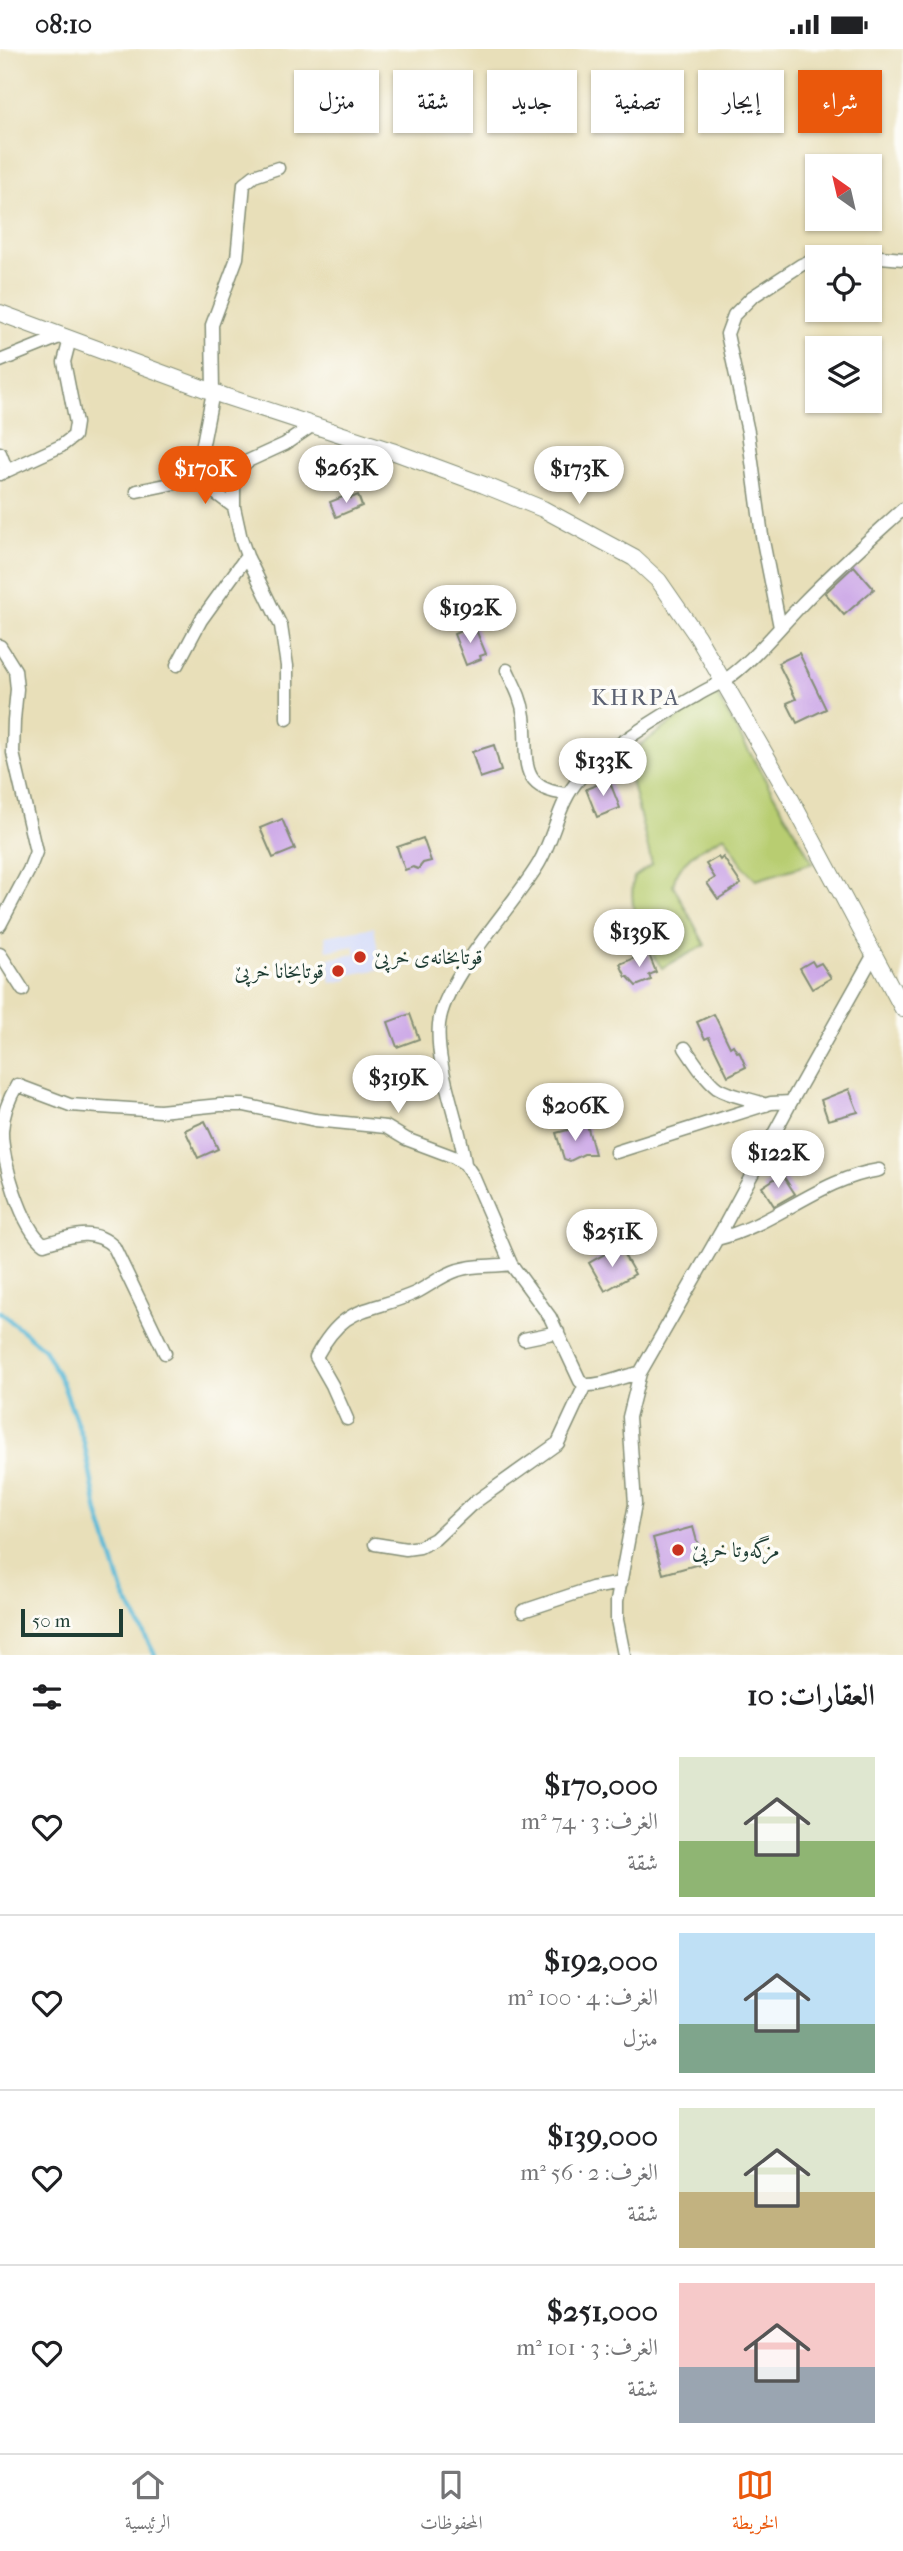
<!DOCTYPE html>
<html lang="ar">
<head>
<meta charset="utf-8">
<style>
	:root { --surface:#fff; --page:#f2f2f2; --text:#202124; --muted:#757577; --line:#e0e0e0; --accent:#ea580c }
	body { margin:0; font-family:"IM FELL French Canon",Amiri,serif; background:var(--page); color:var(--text); direction:rtl; height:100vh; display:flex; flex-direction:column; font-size:26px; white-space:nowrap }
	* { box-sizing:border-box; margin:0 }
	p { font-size:23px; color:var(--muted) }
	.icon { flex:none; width:38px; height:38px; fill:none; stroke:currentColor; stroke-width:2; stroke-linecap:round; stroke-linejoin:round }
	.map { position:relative; height:1606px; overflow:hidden; direction:ltr }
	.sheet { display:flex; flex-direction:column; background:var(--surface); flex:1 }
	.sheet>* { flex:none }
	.guide { position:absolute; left:21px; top:21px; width:861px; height:63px; direction:rtl; display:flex; gap:14px }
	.needle { width:46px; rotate:326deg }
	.buttons { position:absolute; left:805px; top:105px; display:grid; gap:14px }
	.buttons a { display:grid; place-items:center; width:77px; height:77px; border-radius:0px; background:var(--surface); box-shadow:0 2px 5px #0004; font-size:35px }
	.scale { position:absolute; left:21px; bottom:18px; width:102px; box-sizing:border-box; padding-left:7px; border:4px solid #1f3d34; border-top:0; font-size:19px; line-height:24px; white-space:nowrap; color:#1f3d34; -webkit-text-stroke:5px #fdfcf7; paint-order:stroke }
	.price { position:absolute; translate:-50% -60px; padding:0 16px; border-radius:24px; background:#fff; color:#222; font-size:23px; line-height:46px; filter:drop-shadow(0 2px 4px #0008) }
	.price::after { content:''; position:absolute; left:50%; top:42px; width:21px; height:16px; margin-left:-10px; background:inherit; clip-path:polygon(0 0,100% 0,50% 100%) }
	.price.current { background:var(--accent); color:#fff }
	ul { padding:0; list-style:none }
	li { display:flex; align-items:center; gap:21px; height:175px; padding:0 28px }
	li+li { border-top:2px solid var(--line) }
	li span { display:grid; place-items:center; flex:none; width:196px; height:140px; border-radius:0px; color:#555 }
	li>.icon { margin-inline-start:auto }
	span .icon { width:84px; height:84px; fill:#fffc; stroke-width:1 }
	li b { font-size:30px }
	h2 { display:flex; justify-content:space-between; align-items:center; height:84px; padding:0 28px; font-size:30px }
	.tag { padding:0 24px; border-radius:0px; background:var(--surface); box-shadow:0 2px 5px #0004; font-size:24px; line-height:63px }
	.tag.current { background:var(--accent); color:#fff }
	.status { display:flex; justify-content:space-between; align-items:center; height:49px; padding:0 35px; background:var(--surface); direction:ltr }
	.status svg { height:19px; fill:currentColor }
	.tabs { display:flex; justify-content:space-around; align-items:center; height:98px; border-top:2px solid var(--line); background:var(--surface); font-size:19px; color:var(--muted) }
	.tabs a { display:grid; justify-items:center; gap:4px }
	.tabs .current { color:var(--accent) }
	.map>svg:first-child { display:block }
</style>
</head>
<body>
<div class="status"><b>08:10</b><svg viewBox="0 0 49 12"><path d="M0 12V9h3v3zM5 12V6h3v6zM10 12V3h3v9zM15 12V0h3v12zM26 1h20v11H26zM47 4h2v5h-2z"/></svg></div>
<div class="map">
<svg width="903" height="1606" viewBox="0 0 903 1606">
	<rect width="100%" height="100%" fill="#fdfcf7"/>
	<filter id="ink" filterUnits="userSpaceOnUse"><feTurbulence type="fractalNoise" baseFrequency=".0143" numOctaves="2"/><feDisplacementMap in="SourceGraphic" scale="14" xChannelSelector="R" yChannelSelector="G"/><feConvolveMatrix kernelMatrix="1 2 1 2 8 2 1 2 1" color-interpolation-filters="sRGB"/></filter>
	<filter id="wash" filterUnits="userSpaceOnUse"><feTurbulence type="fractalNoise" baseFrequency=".00686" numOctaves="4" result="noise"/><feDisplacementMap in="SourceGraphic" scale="28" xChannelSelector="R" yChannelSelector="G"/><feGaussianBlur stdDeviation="1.57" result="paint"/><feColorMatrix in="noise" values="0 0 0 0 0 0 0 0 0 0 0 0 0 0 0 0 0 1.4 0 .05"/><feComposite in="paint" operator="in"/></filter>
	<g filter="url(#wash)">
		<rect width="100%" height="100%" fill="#e8dfb9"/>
		<path fill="#d1d9f9" d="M374 878 381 920 348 926V931L331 934 327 910 356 905 354 897 327 902 325 887Z"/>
		<path fill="#b8cd71" stroke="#6c8552" stroke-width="2" d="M715 643 813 814 756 831 745 820 725 787C703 798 678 810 673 836L705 896 662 919C642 891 627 862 634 828L652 815 625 707Z"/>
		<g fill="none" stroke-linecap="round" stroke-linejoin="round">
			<path stroke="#59b9d7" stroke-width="4.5" d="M0 1263 44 1300 62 1333 84 1393 98 1464 123 1544 155 1606"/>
		</g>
		<g id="blocks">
			<path fill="#cca7e7" d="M350 445 351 449 358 446 362 457 336 468 330 453Z
				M854 517 874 540 844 566 825 544Z
				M474 576 486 605 480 607 481 610 466 616 454 585Z
				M799 604 826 660 797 674 787 654 796 650 778 614Z
				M494 696 501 722 480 729 472 703Z
				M609 731 620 759 597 768 586 740Z
				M282 770 295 800 273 809 260 779Z
				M423 789 431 812 423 814 418 820 413 818 405 821 397 798Z
				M718 808 720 811 723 808 741 835 718 850 707 834 715 829 706 815Z
				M648 903 656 923 649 926 651 931 636 937 628 928H626L620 915Z
				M812 912 815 917 821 914 831 929 812 940 800 919Z
				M410 965 419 990 397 998 388 973Z
				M714 965 730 998 733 996 737 1003 739 1002 746 1018 728 1027 709 988 705 990 697 973Z
				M849 1040 858 1063 828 1071 821 1051Z
				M205 1072 218 1100 198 1109 185 1081Z
				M587 1076 595 1105H584L570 1112 564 1110 556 1084Z
				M782 1125 795 1145 774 1157 762 1138Z
				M619 1197 635 1225 605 1242 589 1214Z
				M693 1478 703 1514 663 1525 653 1489Z"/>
		</g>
	</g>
	<g filter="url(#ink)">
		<use href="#blocks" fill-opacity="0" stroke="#848e76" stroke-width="2"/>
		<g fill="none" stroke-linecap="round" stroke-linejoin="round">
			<defs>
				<path id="street" d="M820 208 847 205 903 210
					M0 312 62 287
					M0 404 7 422
					M0 425 61 397 74 387 76 374 64 313 70 290
					M137 442 238 421
					M234 458 214 443 204 429 201 405 213 343 212 276 237 209 244 135 254 127 278 119
					M780 578 762 487 748 383 727 285 734 266 752 248 801 216 817 209
					M0 597 15 621 17 640 14 671 13 704 36 803 29 821 0 876
					M177 616 201 571 247 507
					M507 621C514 636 522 650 524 667 529 705 514 741 568 745
					M287 670V617L281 577 247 507 241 490 234 458V435L238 421 248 412 285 395 313 376
					M0 905 23 941
					M685 999C694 1012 704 1029 717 1039 731 1048 751 1049 766 1056
					M616 1103 771 1054 791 1053
					M465 1115C460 1072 435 1019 439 975 444 928 514 857 539 814 555 787 558 753 580 729 605 701 662 666 696 647 705 641 715 637 724 632 753 612 778 580 803 554 835 521 869 491 903 460
					M717 1190C775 1176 819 1130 879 1121
					M524 1290 558 1283
					M165 1304 114 1198C93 1177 69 1188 44 1195 22 1180 1 1109 2 1082 3 1064 8 1051 17 1036L70 1056 160 1062 220 1056H244L315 1071 386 1078 406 1090 454 1108 465 1115 473 1127 511 1215 550 1268 580 1332 585 1336C605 1337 621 1327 640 1324
					M347 1370 332 1336 316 1308C345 1254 367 1265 415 1244 429 1237 442 1226 458 1221 475 1215 493 1218 511 1215
					M375 1495 406 1500 420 1498 435 1490 471 1456 558 1394 585 1336
					M523 1562 592 1539 621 1534
					M624 1606 617 1571V1552L635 1455 629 1368 640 1324 722 1181 791 1053 873 907"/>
				<path id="secondary" d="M0 264 224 347 392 402 484 436 543 460 634 509 659 532 697 587 787 743 903 960"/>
			</defs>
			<use href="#street" stroke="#848e76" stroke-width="15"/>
			<use href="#secondary" stroke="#848e76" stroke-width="18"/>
			<use href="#street" stroke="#fff" stroke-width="12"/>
			<use href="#secondary" stroke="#fff" stroke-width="16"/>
		</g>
	</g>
	<g fill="#c8321e" stroke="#fdfcf7" stroke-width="2.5">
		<circle cx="360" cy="908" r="7"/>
		<circle cx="338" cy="922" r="7"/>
		<circle cx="678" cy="1501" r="7"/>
	</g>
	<g text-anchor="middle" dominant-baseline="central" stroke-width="7" stroke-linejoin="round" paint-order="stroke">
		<g font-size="21" fill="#1f3d34" stroke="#fdfcf7" text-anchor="start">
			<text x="374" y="908">قوتابخانەی خرپێ</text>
			<text x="324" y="922" text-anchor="end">قوتابخانا خرپێ</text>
			<text x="692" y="1501">مزگەوتا خرپێ</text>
		</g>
		<g font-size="23" letter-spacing="2" fill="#5c6273" stroke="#fdfcf7">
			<text x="636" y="648">KHRPA</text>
		</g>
	</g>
</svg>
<div class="buttons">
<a><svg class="needle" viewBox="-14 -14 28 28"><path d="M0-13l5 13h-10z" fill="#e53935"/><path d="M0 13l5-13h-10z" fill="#757577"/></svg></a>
<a><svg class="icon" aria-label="locate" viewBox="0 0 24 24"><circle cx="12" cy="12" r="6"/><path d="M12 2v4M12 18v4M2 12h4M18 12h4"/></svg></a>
<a><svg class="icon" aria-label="layers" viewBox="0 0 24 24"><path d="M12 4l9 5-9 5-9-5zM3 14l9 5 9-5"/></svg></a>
</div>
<div class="scale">50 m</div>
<b class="price" style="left:346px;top:456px">$263K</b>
<b class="price current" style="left:205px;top:457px">$170K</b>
<b class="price" style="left:579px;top:457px">$173K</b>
<b class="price" style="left:470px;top:596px">$192K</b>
<b class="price" style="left:603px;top:749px">$133K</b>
<b class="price" style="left:639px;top:920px">$139K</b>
<b class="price" style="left:398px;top:1066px">$319K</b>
<b class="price" style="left:575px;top:1094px">$206K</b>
<b class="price" style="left:778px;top:1141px">$122K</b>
<b class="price" style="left:612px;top:1220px">$251K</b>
<div class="guide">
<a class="tag current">شراء</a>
<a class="tag">إيجار</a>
<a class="tag">تصفية</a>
<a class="tag">جديد</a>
<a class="tag">شقة</a>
<a class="tag">منزل</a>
</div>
</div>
<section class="sheet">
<h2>العقارات: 10<svg class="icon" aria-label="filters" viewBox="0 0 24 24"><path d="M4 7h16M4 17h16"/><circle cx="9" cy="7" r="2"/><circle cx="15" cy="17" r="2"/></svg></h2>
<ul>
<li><span style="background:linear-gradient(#dfe7d0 60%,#8fb573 0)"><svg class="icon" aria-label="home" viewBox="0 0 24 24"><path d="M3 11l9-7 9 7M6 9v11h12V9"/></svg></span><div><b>$170,000</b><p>الغرف: 3 · 74 m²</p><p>شقة</p></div><svg class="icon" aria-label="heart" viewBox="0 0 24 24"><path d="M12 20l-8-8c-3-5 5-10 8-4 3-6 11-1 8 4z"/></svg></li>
<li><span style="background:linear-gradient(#bfe0f5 65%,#7fa58c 0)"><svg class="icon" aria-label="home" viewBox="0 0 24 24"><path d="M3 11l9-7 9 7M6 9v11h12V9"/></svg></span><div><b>$192,000</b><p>الغرف: 4 · 100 m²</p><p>منزل</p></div><svg class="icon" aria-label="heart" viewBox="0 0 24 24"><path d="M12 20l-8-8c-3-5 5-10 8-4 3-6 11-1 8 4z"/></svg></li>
<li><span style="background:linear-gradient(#dfe7d0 60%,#c2b280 0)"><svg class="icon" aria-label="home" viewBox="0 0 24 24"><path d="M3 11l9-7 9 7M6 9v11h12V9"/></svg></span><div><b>$139,000</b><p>الغرف: 2 · 56 m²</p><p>شقة</p></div><svg class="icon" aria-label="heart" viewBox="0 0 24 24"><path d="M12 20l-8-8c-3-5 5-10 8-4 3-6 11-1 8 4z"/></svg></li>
<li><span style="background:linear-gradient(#f6c9c9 60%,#9aa5b1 0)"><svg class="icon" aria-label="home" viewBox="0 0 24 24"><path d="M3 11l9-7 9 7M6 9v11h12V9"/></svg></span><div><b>$251,000</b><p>الغرف: 3 · 101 m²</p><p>شقة</p></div><svg class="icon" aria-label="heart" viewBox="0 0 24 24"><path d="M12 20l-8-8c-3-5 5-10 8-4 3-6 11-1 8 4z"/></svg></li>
</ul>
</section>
<nav class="tabs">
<a class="current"><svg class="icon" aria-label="map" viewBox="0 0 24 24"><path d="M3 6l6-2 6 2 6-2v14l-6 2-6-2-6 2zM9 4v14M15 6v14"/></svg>الخريطة</a>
<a><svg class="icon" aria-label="saved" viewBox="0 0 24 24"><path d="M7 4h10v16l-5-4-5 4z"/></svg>المحفوظات</a>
<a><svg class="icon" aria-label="home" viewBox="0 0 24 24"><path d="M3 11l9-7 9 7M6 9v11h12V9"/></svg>الرئيسية</a>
</nav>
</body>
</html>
